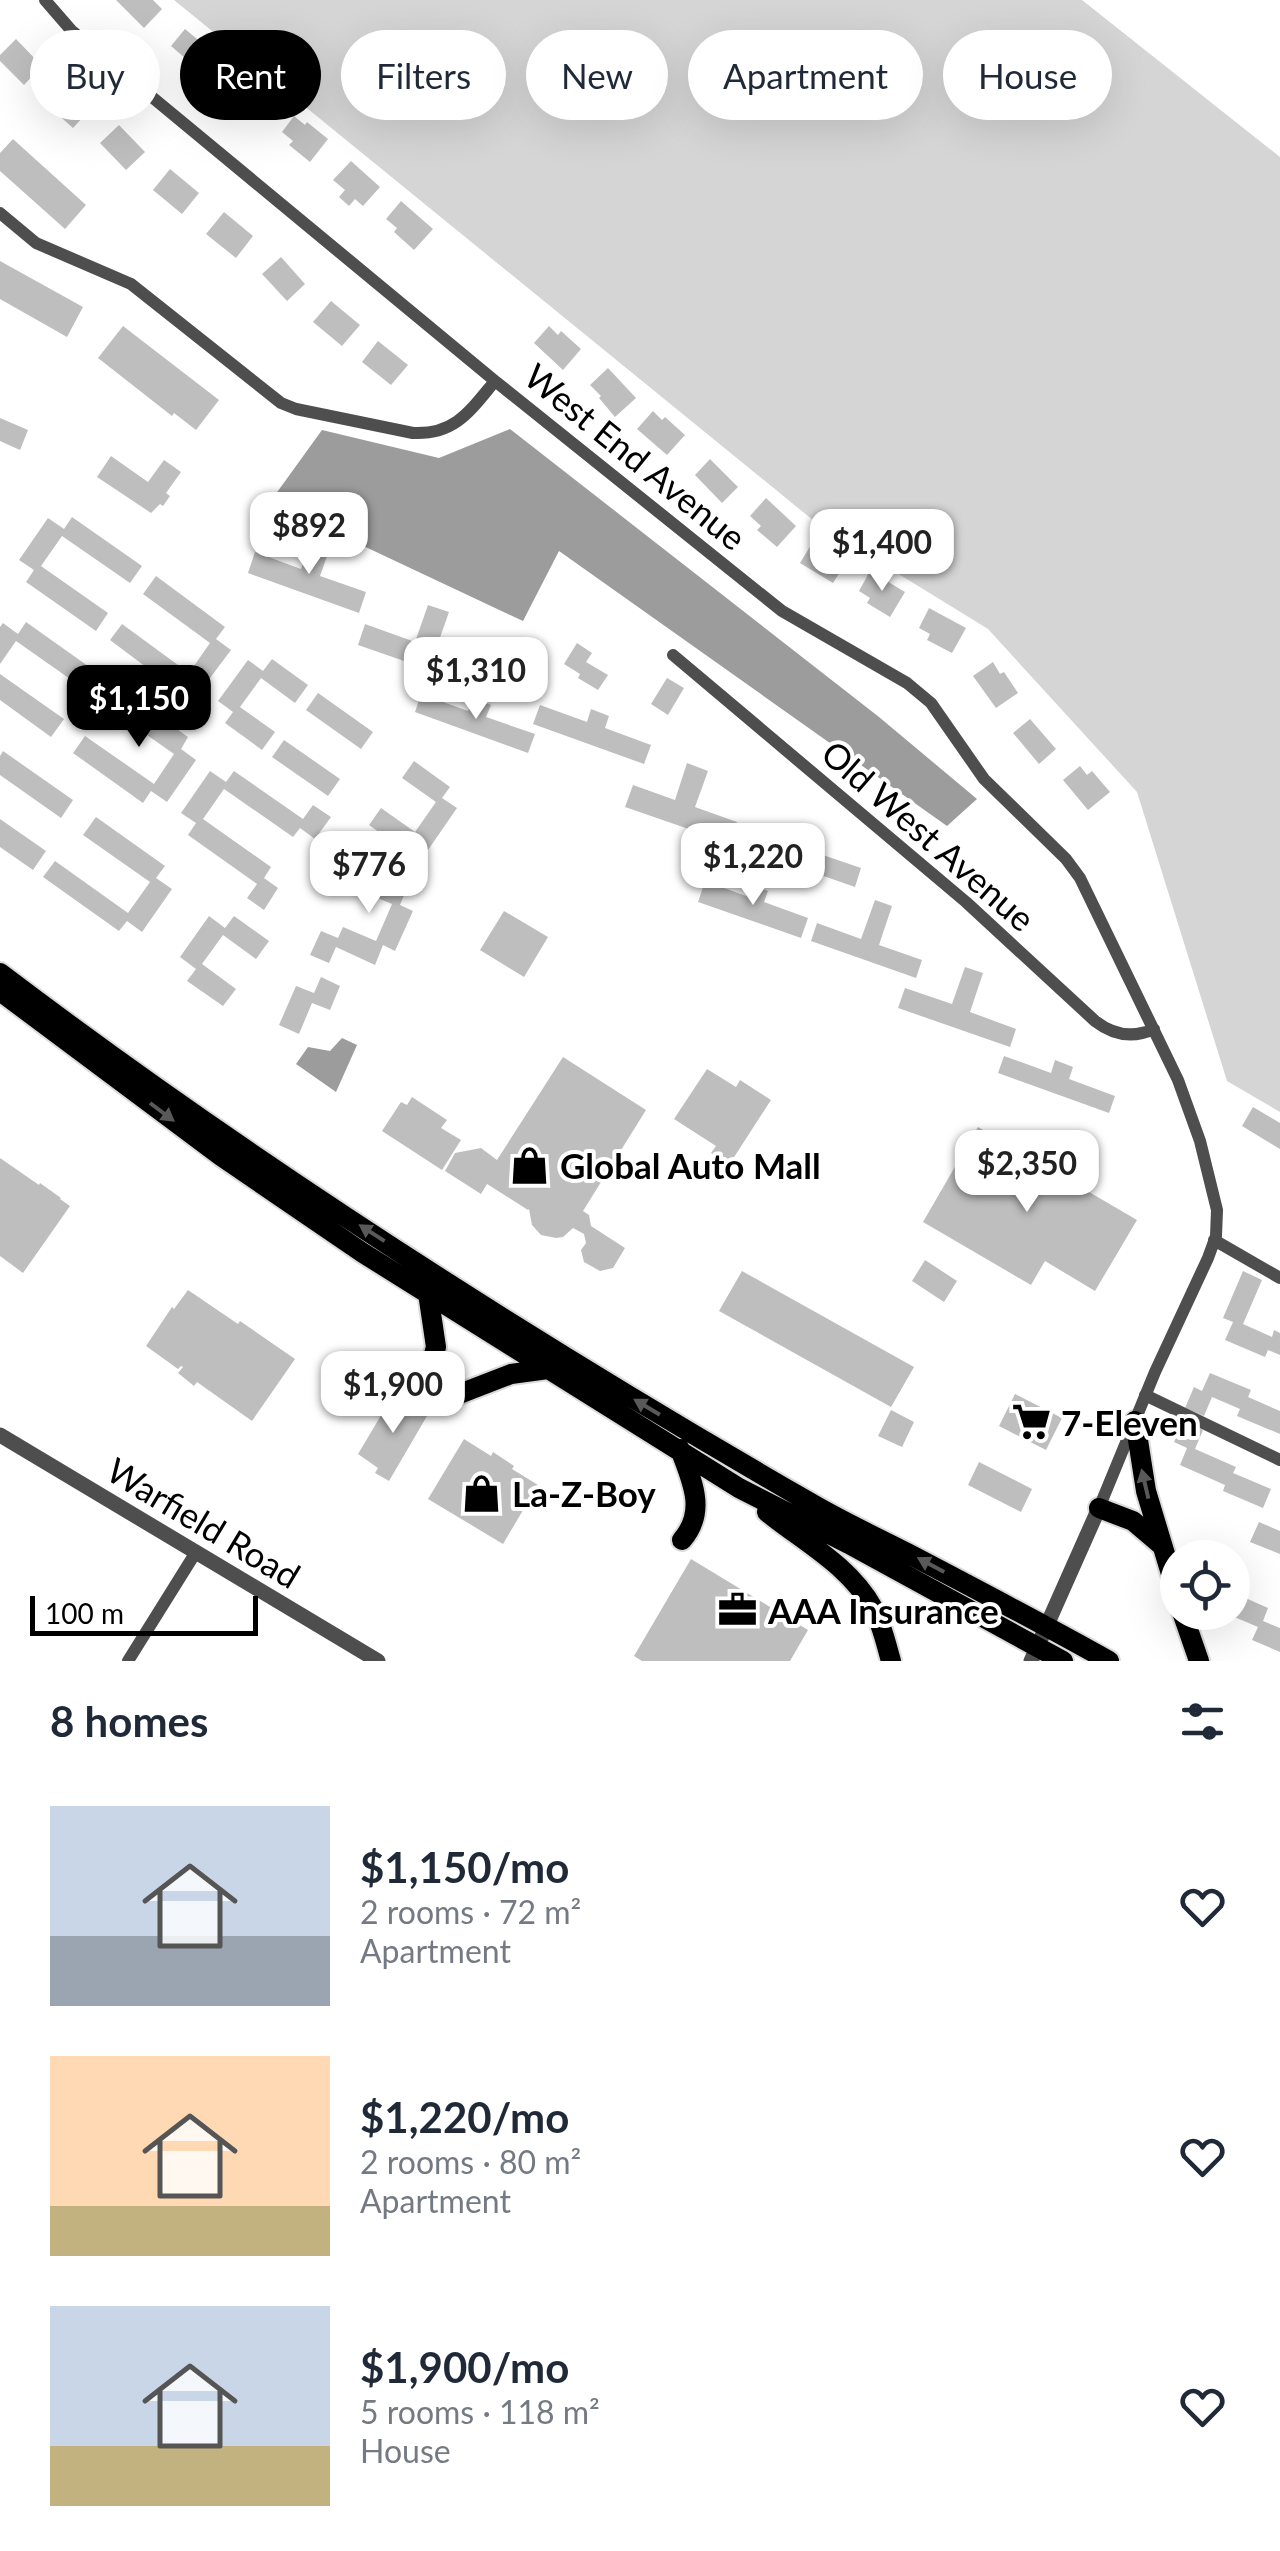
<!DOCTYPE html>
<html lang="en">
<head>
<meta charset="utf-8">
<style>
	:root { --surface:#fff; --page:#f2f2f3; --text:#1f2937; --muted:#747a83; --accent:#000 }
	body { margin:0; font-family:Lato,sans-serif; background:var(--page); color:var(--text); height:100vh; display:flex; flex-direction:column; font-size:38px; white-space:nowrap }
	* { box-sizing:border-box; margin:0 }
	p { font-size:32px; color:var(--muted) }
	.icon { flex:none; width:55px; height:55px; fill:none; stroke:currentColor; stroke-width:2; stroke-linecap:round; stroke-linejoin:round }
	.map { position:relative; height:1661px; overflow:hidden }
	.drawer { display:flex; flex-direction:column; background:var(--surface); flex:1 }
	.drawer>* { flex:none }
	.hud { position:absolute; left:30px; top:30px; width:1220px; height:90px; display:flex; gap:20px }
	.controls { position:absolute; left:1160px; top:1540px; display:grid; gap:20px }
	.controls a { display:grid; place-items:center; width:90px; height:90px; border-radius:50%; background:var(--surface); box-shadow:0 10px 40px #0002; font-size:50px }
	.scale { position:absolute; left:30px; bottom:25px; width:228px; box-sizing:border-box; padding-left:10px; border:5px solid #000; border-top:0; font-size:28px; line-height:35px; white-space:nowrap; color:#000; -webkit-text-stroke:8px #fff; paint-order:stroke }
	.price { position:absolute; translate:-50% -85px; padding:0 22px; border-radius:20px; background:#fff; color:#222; font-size:32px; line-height:65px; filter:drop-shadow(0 2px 5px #0008) }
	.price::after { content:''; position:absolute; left:50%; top:60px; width:30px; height:22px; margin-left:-15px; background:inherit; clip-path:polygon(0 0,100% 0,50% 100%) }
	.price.selected { background:var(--accent); color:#fff }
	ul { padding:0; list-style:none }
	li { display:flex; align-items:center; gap:30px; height:250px; padding:0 50px }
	li span { display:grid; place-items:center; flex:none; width:280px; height:200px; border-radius:0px; color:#555 }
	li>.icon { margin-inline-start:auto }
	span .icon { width:120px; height:120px; fill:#fffc; stroke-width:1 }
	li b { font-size:42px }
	h2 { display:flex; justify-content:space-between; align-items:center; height:120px; padding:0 50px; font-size:42px }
	.pill { padding:0 35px; border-radius:45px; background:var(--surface); box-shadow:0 10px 40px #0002; font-size:35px; line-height:90px }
	.pill.selected { background:var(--accent); color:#fff }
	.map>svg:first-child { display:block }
</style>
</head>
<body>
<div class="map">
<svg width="1280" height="1661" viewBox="0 0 1280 1661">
	<rect width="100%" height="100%" fill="#fff"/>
	<path fill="#d5d5d5" d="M174 0H1082L1280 157V1112L1227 1081 1137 792 988 629 819 525Z"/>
	<path fill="#9c9c9c" d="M510 429 879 717 977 799 947 826 559 551 523 621 270 502 322 430 439 458Z
		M342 1038 357 1045 336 1092 296 1064 308 1047 330 1051Z"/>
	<path fill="#bebebe" d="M116 0H153L162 9 144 28Z
		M185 29 215 54 200 71 171 46Z
		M16 39 42 66 24 85 0 61V55Z
		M242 72 271 98 255 117 225 91Z
		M66 80 93 106 73 128 45 103Z
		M294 116 305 125 307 122 328 139 310 162 289 145 293 141 282 132Z
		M119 125 145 152 126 170 100 143Z
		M13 139 86 205 65 229 0 171V153Z
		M351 161 380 187 363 206 355 199 349 206 339 197 345 190 333 180Z
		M170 169 199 193 182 214 153 190Z
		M401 201 433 229 414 250 394 232 397 228 386 219Z
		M224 212 253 236 236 258 206 234Z
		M281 257 305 284 287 301 262 274Z
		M0 261 83 307 67 337 0 299Z
		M331 301 360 325 342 346 313 322Z
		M123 326 219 400 196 430 174 413 172 416 98 358Z
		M549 326 558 335 561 331 581 349 563 370 534 343Z
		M378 341 408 365 391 385 362 362Z
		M608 368 636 398 615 417 599 398 601 396 590 385Z
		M653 411 662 420 665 417 685 435 667 455 637 429Z
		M0 418 28 430 20 450 0 441Z
		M111 456 148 482 164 460 181 472 166 493 170 496 163 506 160 504 151 513 97 477Z
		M710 459 738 487 722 503 695 475Z
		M766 498 796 526 777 547 757 530 761 526 750 516Z
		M72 517 142 566 130 583 62 536 41 566 108 613 96 631 26 582 34 570 19 560 48 518 64 529Z
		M313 535 332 542 320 576 366 592 359 613 248 573 255 552 301 569Z
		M814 540 847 561 833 583 800 563Z
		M870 571 905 592 890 617 867 603 870 598 859 591Z
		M156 576 225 627 216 639 231 650 201 690 187 679 178 691 110 640 122 624 189 673 210 643 143 594Z
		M428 605 449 612 436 649 486 667 479 687 358 645 365 624 415 642Z
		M929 608 966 628 952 653 927 640 930 634 919 628Z
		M26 622 102 676 90 693 16 641 0 664V627L3 623 18 634Z
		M577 643 592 653 586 662 608 675 598 690 578 678 580 674 564 664Z
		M272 659 308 685 295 703 261 678 240 707 275 732 262 750 225 723 233 712 218 701 248 660 263 671Z
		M993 662 1000 674 1004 672 1018 693 996 708 973 676Z
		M0 674 64 719 51 737 0 700Z
		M667 678 684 688 668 715 651 704Z
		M113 684 188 737 181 749 196 760 167 802 151 791 143 803 73 753 85 736 154 784 174 754 100 702Z
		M318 693 373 732 361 749 306 710Z
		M421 694 468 711 473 698 491 705 486 717 535 734 528 753 415 712Z
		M540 705 587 722 591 709 609 716 605 728 651 745 644 764 533 724Z
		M1030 719 1056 749 1039 764 1013 733Z
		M284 740 340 779 328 796 272 757Z
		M3 751 73 800 61 818 0 775V756Z
		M414 761 450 787 442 798 457 808 428 850 413 839 404 850 369 825 381 808 415 832 436 802 402 778Z
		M687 763 708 771 695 807 737 822 729 843 625 807 633 785 675 800Z
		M1080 766 1087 775 1092 771 1110 792 1088 810 1063 780Z
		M210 771 226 782 234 771 303 819 313 805 331 817 315 839 300 828 293 837 224 789 203 819 271 867 264 878 278 888 264 910 247 898 257 884 188 835 196 823 181 813Z
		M96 817 165 866 156 878 172 889 142 932 127 921 119 931 43 877 55 861 128 913 150 882 83 835Z
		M0 819 46 851 33 870 0 847Z
		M759 832 802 848 806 835 824 841 820 854 861 868 855 887 752 851Z
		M357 846 376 854 369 871 407 888 400 905 413 911 395 951 383 945 375 965 336 947 329 963 310 955 321 931 338 938 343 927 376 941 392 904 359 890 364 878 346 870Z
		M705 881 746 896 750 884 768 891 764 902 808 918 801 938 698 902Z
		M875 900 892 906 879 945 922 960 916 978 811 941 817 923 861 939Z
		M504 911 548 937 524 977 480 950Z
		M209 916 225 928 234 916 269 941 256 959 223 935 202 964 236 989 223 1006 187 981 196 969 180 957Z
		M965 967 983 973 970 1012 1016 1029 1010 1047 898 1008 905 988 952 1004Z
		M321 977 340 986 330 1010 312 1003 299 1034 279 1025 296 986 314 993Z
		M1004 1056 1051 1073 1055 1060 1073 1067 1069 1079 1115 1096 1109 1113 998 1073Z
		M563 1057 646 1110 583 1211 589 1215 591 1226 625 1248 613 1268 600 1271 584 1262 581 1250 586 1243 584 1234 573 1228 563 1237 556 1238 541 1235 532 1225 529 1209 528 1210 487 1184 481 1194 445 1171 455 1153 481 1148 497 1160Z
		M707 1069 736 1087 740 1080 771 1100 729 1165 711 1153 716 1146 674 1119Z
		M412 1097 447 1120 441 1128 461 1140 442 1170 382 1131 401 1102 407 1105Z
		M1253 1107 1280 1123V1149L1242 1126Z
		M978 1127 1137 1220 1095 1291 1045 1261 1031 1285 923 1222Z
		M0 1158 39 1185 40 1183 61 1198 60 1199 70 1206 23 1273 0 1256Z
		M925 1260 957 1281 944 1302 912 1281Z
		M742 1271 914 1367 891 1407 719 1311Z
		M1243 1271 1262 1280 1243 1324 1272 1337 1274 1330 1280 1333V1355L1268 1350 1265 1357 1225 1340 1233 1322 1223 1318Z
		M188 1290 238 1324 240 1321 295 1359 252 1421 197 1382 194 1386 178 1373 183 1367 181 1366 178 1369 146 1346 172 1307 174 1309Z
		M1210 1373 1251 1390 1248 1397 1280 1411V1434L1237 1416 1240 1409 1212 1397 1204 1416 1185 1408 1194 1387 1202 1391Z
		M395 1392 424 1411 423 1413 427 1416 389 1481 375 1473 378 1468 358 1454Z
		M1015 1394 1062 1418 1046 1450 999 1426Z
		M891 1410 914 1422 902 1447 878 1436Z
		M1184 1421 1203 1430 1195 1449 1236 1467 1233 1473 1271 1489 1263 1508 1223 1491 1225 1485 1180 1465 1187 1448 1174 1442Z
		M464 1439 491 1456 493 1452 514 1466 512 1469 538 1485 503 1544 428 1499Z
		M979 1462 1032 1489 1021 1512 968 1485Z
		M1259 1522 1280 1531V1554L1250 1542Z
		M691 1559 808 1630 790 1661H642L634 1656Z
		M1232 1592 1268 1608 1263 1621 1280 1628V1652L1252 1640 1258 1627 1225 1613 1232 1612Z"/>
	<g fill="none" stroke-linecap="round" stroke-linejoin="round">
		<defs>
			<path id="trunk" d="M0 973C256 1167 530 1341 809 1502 841 1521 876 1537 909 1554 976 1589 1043 1624 1109 1661
				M0 991 221 1156 363 1253 739 1488 849 1544 1063 1661
				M426 1383 436 1347 428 1293
				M449 1398 511 1374 548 1369
				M1135 1421 1146 1491 1178 1597
				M680 1449C692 1481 707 1511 682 1540
				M1099 1508 1133 1521 1160 1544
				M767 1512C804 1542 849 1565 873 1608 882 1624 886 1644 891 1661
				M1182 1612 1199 1661"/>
		</defs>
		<use href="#trunk" stroke="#dbdbdb" stroke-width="24"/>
		<path stroke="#4e4e4e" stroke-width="12" d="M45 0 71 30 495 381 782 611 907 683 931 703 984 779 1066 859 1080 878 1178 1080 1200 1141 1217 1210 1216 1236 1208 1258 1155 1372 1099 1508
			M0 213 36 243 131 284 281 403 296 409 413 433C455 435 470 411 495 381
			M673 655 966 902 1095 1021C1113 1035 1132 1039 1154 1029
			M1214 1240 1280 1278
			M1145 1395 1280 1460
			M128 1661 196 1552"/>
		<path stroke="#4e4e4e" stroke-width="15" d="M0 1435 378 1661
			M1031 1661 1099 1508"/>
		<use href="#trunk" stroke="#000" stroke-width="20"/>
	</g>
	<defs><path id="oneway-solid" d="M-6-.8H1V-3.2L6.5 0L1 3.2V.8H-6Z" transform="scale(2.5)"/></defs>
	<g fill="#595959">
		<use href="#oneway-solid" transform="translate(162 1112) rotate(37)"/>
		<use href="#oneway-solid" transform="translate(372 1233) rotate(-147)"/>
		<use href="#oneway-solid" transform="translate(647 1407) rotate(-149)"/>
		<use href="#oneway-solid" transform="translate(1145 1484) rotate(-103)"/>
		<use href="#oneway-solid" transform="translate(931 1565) rotate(-152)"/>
	</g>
	<defs>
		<symbol id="shop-bare" viewBox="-9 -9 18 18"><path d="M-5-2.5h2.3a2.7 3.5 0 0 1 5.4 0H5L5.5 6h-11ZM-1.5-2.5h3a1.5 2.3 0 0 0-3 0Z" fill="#000" stroke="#fff" stroke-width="2.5" paint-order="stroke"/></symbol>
		<symbol id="supermarket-bare" viewBox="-9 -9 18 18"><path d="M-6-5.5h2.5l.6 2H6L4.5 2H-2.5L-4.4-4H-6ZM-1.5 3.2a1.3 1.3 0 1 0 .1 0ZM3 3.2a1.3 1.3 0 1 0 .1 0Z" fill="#000" stroke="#fff" stroke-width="2.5" paint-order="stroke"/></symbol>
		<symbol id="office-bare" viewBox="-9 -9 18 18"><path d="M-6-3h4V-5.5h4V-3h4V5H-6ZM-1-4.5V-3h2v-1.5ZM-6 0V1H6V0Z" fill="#000" stroke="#fff" stroke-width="2.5" paint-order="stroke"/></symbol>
	</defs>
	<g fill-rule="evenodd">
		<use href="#shop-bare" x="502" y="1138" width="55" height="55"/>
		<use href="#supermarket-bare" x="1004" y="1394" width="55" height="55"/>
		<use href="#shop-bare" x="454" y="1466" width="55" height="55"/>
		<use href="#office-bare" x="710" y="1582" width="55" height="55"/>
	</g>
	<g text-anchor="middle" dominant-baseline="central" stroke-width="8" stroke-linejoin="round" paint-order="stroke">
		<g font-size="35" fill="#000" stroke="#fff">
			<text transform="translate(636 456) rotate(39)">West End Avenue</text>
			<text transform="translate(929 835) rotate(41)">Old West Avenue</text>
			<text transform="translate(204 1522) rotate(31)">Warfield Road</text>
		</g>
		<g font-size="35" font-weight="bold" fill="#000" stroke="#fff" text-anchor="start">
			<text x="560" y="1165">Global Auto Mall</text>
			<text x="1061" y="1422">7-Eleven</text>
			<text x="512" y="1493">La-Z-Boy</text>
			<text x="768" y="1610">AAA Insurance</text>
		</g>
	</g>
</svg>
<div class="controls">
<a><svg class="icon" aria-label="locate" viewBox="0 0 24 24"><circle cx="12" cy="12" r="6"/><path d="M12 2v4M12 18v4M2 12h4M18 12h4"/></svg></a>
</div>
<div class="scale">100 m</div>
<b class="price" style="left:309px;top:577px">$892</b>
<b class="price" style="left:882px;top:594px">$1,400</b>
<b class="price" style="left:476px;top:722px">$1,310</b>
<b class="price selected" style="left:139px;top:750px">$1,150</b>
<b class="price" style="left:753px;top:908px">$1,220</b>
<b class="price" style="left:369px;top:916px">$776</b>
<b class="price" style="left:1027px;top:1215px">$2,350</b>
<b class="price" style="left:393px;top:1436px">$1,900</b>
<div class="hud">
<a class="pill">Buy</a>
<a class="pill selected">Rent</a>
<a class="pill">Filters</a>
<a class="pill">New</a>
<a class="pill">Apartment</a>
<a class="pill">House</a>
</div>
</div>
<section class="drawer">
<h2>8 homes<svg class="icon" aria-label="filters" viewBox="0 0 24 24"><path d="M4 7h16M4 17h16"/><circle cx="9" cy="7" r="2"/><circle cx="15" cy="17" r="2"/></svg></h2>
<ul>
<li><span style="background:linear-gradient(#c9d6e8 65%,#9aa5b1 0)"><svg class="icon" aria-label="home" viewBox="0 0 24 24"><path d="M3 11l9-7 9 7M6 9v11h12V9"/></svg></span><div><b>$1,150/mo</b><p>2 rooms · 72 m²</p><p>Apartment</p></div><svg class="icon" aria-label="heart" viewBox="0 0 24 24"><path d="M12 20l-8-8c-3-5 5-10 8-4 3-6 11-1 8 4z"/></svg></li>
<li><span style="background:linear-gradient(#ffd9b3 75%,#c2b280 0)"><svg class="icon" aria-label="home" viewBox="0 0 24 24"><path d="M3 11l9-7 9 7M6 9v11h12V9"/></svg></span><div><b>$1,220/mo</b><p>2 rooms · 80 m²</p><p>Apartment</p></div><svg class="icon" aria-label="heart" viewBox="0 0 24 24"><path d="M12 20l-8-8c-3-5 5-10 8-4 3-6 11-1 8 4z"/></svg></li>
<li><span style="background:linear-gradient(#c9d6e8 70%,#c2b280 0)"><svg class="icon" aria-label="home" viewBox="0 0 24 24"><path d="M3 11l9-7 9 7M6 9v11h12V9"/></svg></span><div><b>$1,900/mo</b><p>5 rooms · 118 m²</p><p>House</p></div><svg class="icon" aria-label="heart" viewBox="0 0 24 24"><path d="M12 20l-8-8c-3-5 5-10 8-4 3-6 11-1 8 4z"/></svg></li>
</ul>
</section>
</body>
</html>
